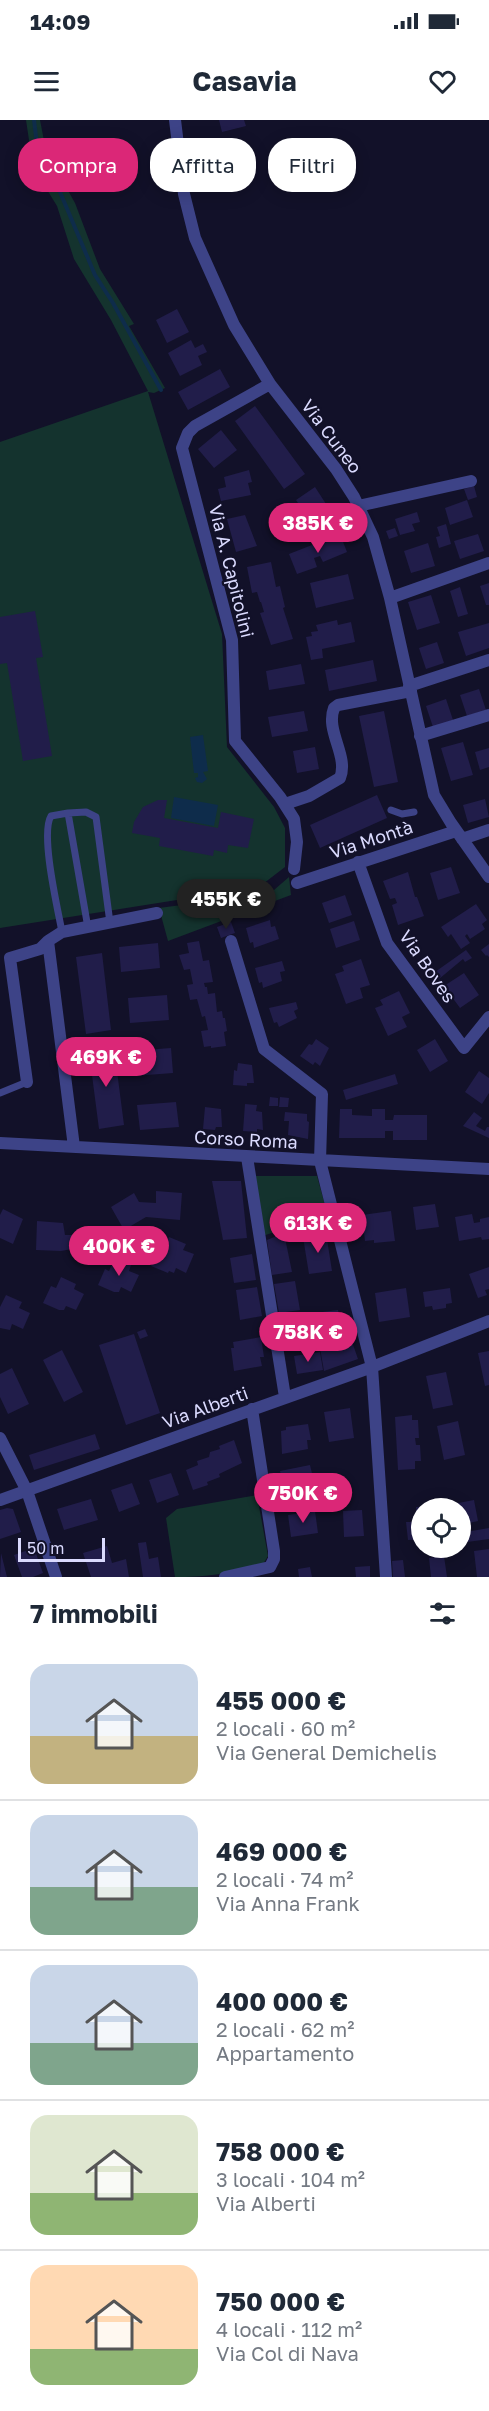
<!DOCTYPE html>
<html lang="it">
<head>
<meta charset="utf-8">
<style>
	:root { --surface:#fff; --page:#f2f2f3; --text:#1f2937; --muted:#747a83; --line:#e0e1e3; --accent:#db2777 }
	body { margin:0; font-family:"Golos Text",sans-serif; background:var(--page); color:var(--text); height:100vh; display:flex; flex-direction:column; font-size:22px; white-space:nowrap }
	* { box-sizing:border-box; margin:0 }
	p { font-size:20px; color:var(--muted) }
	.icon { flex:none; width:33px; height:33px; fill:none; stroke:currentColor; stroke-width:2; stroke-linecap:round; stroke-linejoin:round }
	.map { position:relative; height:1457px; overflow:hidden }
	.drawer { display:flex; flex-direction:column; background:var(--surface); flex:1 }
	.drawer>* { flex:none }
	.hud { position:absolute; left:18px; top:18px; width:453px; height:54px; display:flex; gap:12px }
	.fabs { position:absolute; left:411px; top:1378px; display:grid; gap:12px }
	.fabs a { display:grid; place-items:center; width:60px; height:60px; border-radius:50%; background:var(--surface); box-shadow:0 3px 15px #0003; font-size:30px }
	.scale { position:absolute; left:18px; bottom:15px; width:87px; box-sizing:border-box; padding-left:6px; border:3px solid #dadafe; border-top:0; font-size:16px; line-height:21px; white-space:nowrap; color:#dadafe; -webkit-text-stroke:4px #121129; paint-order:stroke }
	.price { position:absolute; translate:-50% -51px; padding:0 14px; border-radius:21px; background:var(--accent); color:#fff; font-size:20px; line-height:39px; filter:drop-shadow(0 2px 3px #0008) }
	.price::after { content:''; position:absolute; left:50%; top:36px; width:18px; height:14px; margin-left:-9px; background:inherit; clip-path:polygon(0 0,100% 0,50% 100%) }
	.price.current { background:#222; color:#fff }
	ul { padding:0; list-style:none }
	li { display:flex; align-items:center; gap:18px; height:150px; padding:0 30px }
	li+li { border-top:2px solid var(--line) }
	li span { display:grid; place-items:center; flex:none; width:168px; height:120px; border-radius:18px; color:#555 }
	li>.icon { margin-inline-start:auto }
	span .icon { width:72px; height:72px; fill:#fffc; stroke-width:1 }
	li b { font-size:26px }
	h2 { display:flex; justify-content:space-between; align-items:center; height:72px; padding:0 30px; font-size:26px }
	.tag { padding:0 21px; border-radius:24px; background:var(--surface); box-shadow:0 3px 15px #0003; font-size:21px; line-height:54px }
	.tag.current { background:var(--accent); color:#fff }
	.status { display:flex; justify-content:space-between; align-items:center; height:42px; padding:0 30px; background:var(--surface); direction:ltr }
	.status svg { height:16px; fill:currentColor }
	header { display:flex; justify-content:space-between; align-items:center; height:78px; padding:0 30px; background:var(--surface); font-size:27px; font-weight:700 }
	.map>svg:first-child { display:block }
</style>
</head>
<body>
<div class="status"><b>14:09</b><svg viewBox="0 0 49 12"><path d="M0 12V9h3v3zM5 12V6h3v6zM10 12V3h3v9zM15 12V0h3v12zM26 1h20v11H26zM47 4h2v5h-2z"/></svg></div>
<header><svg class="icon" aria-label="menu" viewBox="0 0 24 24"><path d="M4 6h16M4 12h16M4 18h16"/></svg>Casavia<svg class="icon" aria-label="heart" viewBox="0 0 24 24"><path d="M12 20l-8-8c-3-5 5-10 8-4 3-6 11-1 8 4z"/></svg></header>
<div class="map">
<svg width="489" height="1457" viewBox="0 0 489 1457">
	<rect width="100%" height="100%" fill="#121129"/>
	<path fill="#14332e" d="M26 0H40L46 31 75 83 100 149 134 204 129 206 165 268 154 273 148 272 222 514 227 627 274 687 285 708V747L259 767 0 808V322L148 271 111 200 74 139 57 86 33 47Z
		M289 757 291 775 168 821 159 788 249 776 274 770Z
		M254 1056H317L328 1096 262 1116Z
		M257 1375 268 1436 263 1444C235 1453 205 1457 175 1457L166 1398 177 1389Z"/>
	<path fill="#0e2c4b" d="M203 615 208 651 203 652 207 659 202 663 197 662 195 658 198 657V653H194L190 617Z
		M174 677 218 685 214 706 171 698Z"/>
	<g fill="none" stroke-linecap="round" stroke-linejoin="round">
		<path stroke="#0e2c4b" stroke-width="4" d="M34 0 38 33 60 72 95 155 113 183 161 270"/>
	</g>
	<path fill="#211d4a" d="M219 0H244L246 6 222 12Z
		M177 189 189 212 167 223 156 200Z
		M191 220 195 228 203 224 207 232 198 236 202 245 180 256 168 233Z
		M220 249 230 267 188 290 178 272Z
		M255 286 305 354 284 369 235 301Z
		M221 310 237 330 214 348 198 329Z
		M249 350 252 362 248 363 251 375 221 381 218 369 226 367 224 357Z
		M474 366 477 377 468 380 464 369Z
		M315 367 328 387 280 417 268 398 286 386 289 392 300 386 296 380Z
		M467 380 473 397 450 405 445 388Z
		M417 392 420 402 412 404 415 411 400 415 395 399Z
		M245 395 257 426 236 432 227 399Z
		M446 404 451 424 439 428 436 417 440 416 437 407Z
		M395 408 398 416 389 419 386 411Z
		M340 414 347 432 323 442 320 436 314 438 317 447 297 454 289 434Z
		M478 414 484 431 460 439 454 421Z
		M428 423 435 446 411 453 404 431Z
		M271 442 276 467 280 466 285 487 283 488 293 519 271 525 260 493 264 492 261 482H260L257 472 252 473 247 447Z
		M348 454 354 479 316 488 310 463Z
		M489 463V485H486L480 466Z
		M460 467 468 494 458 497 450 471Z
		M431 475 440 503 417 510 408 482Z
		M35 491 43 537 36 538 52 636 23 641 7 543 0 544V497Z
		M337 500 338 505 351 502 355 522 322 529 323 538 311 540 306 517 312 516 311 512 318 511 316 505Z
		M489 503V528L466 536 458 512Z
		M437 522 444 543 426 549 419 528Z
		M373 540 377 561 329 571 325 550Z
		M301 544 305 564 269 570 266 551Z
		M479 569 486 590 467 596 460 575Z
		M446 579 453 600 433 607 426 586Z
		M304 591 308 611 272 617 268 597Z
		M384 591 398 662 374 667 359 596Z
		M463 622 473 655 451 661 441 628Z
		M315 627 319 649 297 653 293 631Z
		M489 628V647L480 650 475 632Z
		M377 675 387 698 320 728 310 705Z
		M485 679 489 697 468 703 463 685Z
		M158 680H167L164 698 218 708 221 692 254 699 248 728 228 725 227 733 214 730 213 736 159 726 160 718 132 713 134 702 143 687Z
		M451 747 460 773 438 780 430 753Z
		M408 752 415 777H417L424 796 398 805 392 785 397 783 395 778 390 779 383 761Z
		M345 775 352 795 329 803 322 783Z
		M476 784 487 800 482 804 485 809 470 819 467 814 465 816 470 823 461 829 451 814 448 817 441 807Z
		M270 800 271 807 275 806 279 819 254 828 253 822 250 823 246 808Z
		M354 801 360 820 336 828 330 809Z
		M231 802 235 813 221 818 217 807Z
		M199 821 203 841 209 840 213 862 204 863 205 867H207L208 874 215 873 217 892 222 891 223 898H225L227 911 224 912 226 926 211 928V926L204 927 201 911 208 910 205 896 202 897 197 879 190 880 187 865 193 864 190 849 184 850 179 835 189 833 187 823Z
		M158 823 160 848 121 852 119 827Z
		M489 824V837L487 835 486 836 481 830Z
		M466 830 472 838 465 842 463 839 439 859 435 852Z
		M102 833 111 910 86 914 76 837Z
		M361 839 370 865 360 868 363 878 346 884 335 854 344 851 342 846Z
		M282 841 285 851 280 852 282 861 263 868 262 862 259 863 255 848Z
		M464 853 479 875 460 888 444 866Z
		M399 871 410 893 402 897 407 907 388 916 375 888 383 885 380 880Z
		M167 875 169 900 130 903 128 878Z
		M296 882 298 889 294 891 297 898 279 907 277 902 274 903 269 888Z
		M316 919 329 928 320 946 315 942 313 945 300 936 309 924 312 925Z
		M435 919 448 941 430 952 417 930Z
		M114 928 124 1005 99 1009 89 932Z
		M171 928 173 953 134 956 132 931Z
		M238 943 252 945 254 963H247V966L233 965 234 950 237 951Z
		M479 951 489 958V973L482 984 465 972Z
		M395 954 398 964 346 980 343 970Z
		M270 977 278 978V986H269Z
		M280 977 289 978 288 987H279Z
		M176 982 179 1007 140 1010 137 985Z
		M245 984 257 985 256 991 262 992 263 1010 257 1009V1012L243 1011Z
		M205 987 221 989 222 1007H216L215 1010 203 1009Z
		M340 989H352V995L372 996V989H385V1000H393L394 995H427V1020H393V1011H385V1018H339Z
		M285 992 307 994V1001L309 1002 308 1019 288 1015 289 1001H284Z
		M474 992 482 998 476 1006 485 1011 487 1007H489V1018L463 1006Z
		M212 1061H241L247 1118 223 1120Z
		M156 1071 182 1073 180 1100 146 1097 124 1110 111 1087 134 1073 139 1082 156 1083Z
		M435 1084 439 1107 416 1110 413 1087Z
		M3 1089 23 1099 13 1124 0 1118V1095Z
		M391 1091 395 1121 374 1123V1120L365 1121 362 1095Z
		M472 1094 474 1103 480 1102V1099L489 1097V1119L482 1120 481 1117 459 1121 455 1097Z
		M37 1101 63 1103 65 1115H82L83 1127 61 1131 36 1130Z
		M284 1113 292 1152 272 1155 267 1120Z
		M326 1113 332 1151 309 1154 303 1117Z
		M169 1117 186 1124 183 1130 194 1134 186 1153 176 1148 174 1153 169 1151 168 1153 151 1146 160 1126 165 1128Z
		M252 1134 256 1160 234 1163 230 1138Z
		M115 1138 131 1145 129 1151 139 1155 131 1172 121 1167 119 1172H114L98 1165 105 1149 109 1151Z
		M489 1147V1169L485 1170 487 1175 478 1178 469 1154Z
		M61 1157 76 1164 74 1169 84 1174 76 1190 66 1186 64 1190H59L43 1183 51 1166 56 1168Z
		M295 1161 300 1190 279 1193 274 1164Z
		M257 1167 262 1196 240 1200 236 1170Z
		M406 1168 410 1197 379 1202 375 1173Z
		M450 1168 452 1183 446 1184V1188L433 1190 432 1186 425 1187 423 1172Z
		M6 1175 22 1182 19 1188 30 1193 23 1209 12 1204 10 1210 0 1208V1187Z
		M338 1190 340 1198 327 1200 330 1216 319 1218 317 1202 307 1203 306 1194Z
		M145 1209 148 1216 140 1219 137 1212Z
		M134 1214 160 1293 126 1305 99 1225Z
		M350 1216 358 1239 324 1251 320 1228Z
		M261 1217 264 1237H260L262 1246 234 1251 231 1228H234L233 1222Z
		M62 1230 83 1272 64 1282 43 1240Z
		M489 1231V1265L485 1266 478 1233Z
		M320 1232 323 1250 297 1254 294 1236Z
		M12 1248 29 1284 8 1294 0 1277V1254Z
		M446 1252 453 1285 433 1289 426 1256Z
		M350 1288 354 1318 329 1322 324 1292Z
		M412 1295V1300H418L419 1318H415L416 1325H420L421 1341H415V1349L398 1350 395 1297Z
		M458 1301 465 1335 444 1340 437 1306Z
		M308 1304 311 1320H307L308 1329 282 1334 281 1311 286 1310V1307Z
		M95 1314 100 1329 34 1350 29 1335Z
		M234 1320 242 1343 219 1354 220 1357 207 1362 208 1365 193 1370 186 1350 198 1345 197 1341 209 1337 210 1332 220 1329 219 1326Z
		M310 1345 315 1366 284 1372 280 1351Z
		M171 1353 179 1375 157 1383 149 1360Z
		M132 1363 140 1384 119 1392 111 1370Z
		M91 1379 98 1400 64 1410 57 1389Z
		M474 1380 478 1401 460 1405V1389H454L453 1384Z
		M434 1386V1389H422V1419L408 1420 406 1402H417L416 1387Z
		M7 1388 13 1389 21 1412 0 1419V1390Z
		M362 1390 364 1416 344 1417 343 1391Z
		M315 1391 318 1413 291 1417 288 1395Z
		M489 1408V1419L460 1423V1413Z
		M146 1422 149 1439 158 1437 161 1457H143L138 1423Z
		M107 1426 112 1443 126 1439 129 1457H91L83 1433Z
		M34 1428 43 1453 33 1457H22L14 1435Z
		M489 1429V1457H477L474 1431Z
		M1 1433 7 1457H0Z
		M444 1436 447 1457H431L429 1438Z
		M403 1440 405 1457H393L392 1441Z
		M370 1446V1457H356L355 1447Z
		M310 1447 312 1457H299L298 1449Z"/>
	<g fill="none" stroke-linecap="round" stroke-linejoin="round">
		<path stroke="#3d4387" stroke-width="7" d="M391 690 402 694 414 692
			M88 808 68 693 86 692 96 697 110 803
			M62 812C58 790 40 714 51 696L68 693
			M0 973 27 962"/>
		<path stroke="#3d4387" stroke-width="12" d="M175 0 184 74 195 118 234 205 270 264 336 349 354 377 373 417 390 478 434 675 451 703 489 757
			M270 264 195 306 188 313 182 328 232 520 235 621 280 677 294 699 297 722 294 749
			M358 386 471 361
			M390 478 489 443
			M409 566 489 540
			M420 616 489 595
			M285 684 309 676 340 658C349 636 325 611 334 588L338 585 411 571
			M462 719 489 710
			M358 742 387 823 464 928 489 897
			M297 763 456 711
			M231 821 264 929 322 974 320 1041 372 1247 386 1457
			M27 962 10 838 40 829 48 821
			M0 1023 489 1049
			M74 1027 48 821 62 812 157 793
			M247 1037 285 1277
			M0 1318 27 1371 56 1457
			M0 1380 372 1247 489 1201
			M225 1457 270 1447 274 1439V1431L252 1289"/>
	</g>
	<g text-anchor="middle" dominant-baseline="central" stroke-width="4.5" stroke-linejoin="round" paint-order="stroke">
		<g font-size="18" fill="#dadafe" stroke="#121129">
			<text transform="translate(332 316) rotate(53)">Via Cuneo</text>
			<text transform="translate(232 451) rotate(76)">Via A. Capitolini</text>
			<text transform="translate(371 719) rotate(-18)">Via Montà</text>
			<text transform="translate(428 846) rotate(55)">Via Boves</text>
			<text transform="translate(246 1019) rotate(3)">Corso Roma</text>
			<text transform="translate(205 1287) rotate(-20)">Via Alberti</text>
		</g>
	</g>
</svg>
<div class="fabs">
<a><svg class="icon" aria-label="locate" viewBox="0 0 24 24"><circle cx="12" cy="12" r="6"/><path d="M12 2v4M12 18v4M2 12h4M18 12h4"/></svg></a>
</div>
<div class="scale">50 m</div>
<b class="price" style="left:318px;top:434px">385K €</b>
<b class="price current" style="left:226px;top:810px">455K €</b>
<b class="price" style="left:106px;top:968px">469K €</b>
<b class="price" style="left:318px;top:1134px">613K €</b>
<b class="price" style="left:119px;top:1157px">400K €</b>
<b class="price" style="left:308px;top:1243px">758K €</b>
<b class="price" style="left:303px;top:1404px">750K €</b>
<div class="hud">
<a class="tag current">Compra</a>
<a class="tag">Affitta</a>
<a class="tag">Filtri</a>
</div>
</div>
<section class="drawer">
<h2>7 immobili<svg class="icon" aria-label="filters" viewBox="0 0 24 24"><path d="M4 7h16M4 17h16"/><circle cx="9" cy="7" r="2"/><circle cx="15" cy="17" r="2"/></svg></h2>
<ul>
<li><span style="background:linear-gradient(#c9d6e8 60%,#c2b280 0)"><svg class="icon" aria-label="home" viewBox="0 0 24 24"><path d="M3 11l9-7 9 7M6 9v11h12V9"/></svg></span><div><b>455 000 €</b><p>2 locali · 60 m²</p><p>Via General Demichelis</p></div></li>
<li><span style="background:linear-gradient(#c9d6e8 60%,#7fa58c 0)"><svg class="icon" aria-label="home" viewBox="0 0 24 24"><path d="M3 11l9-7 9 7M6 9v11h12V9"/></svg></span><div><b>469 000 €</b><p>2 locali · 74 m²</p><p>Via Anna Frank</p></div></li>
<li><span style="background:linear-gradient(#c9d6e8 65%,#7fa58c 0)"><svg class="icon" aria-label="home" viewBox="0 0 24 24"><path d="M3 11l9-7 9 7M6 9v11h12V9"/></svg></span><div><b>400 000 €</b><p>2 locali · 62 m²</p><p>Appartamento</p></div></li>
<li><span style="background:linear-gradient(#dfe7d0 65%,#8fb573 0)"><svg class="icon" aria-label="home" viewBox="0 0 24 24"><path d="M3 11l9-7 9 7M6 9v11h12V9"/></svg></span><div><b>758 000 €</b><p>3 locali · 104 m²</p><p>Via Alberti</p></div></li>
<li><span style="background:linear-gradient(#ffd9b3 70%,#8fb573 0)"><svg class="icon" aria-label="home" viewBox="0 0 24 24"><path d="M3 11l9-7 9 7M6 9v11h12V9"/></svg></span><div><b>750 000 €</b><p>4 locali · 112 m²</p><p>Via Col di Nava</p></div></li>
</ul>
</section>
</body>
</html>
